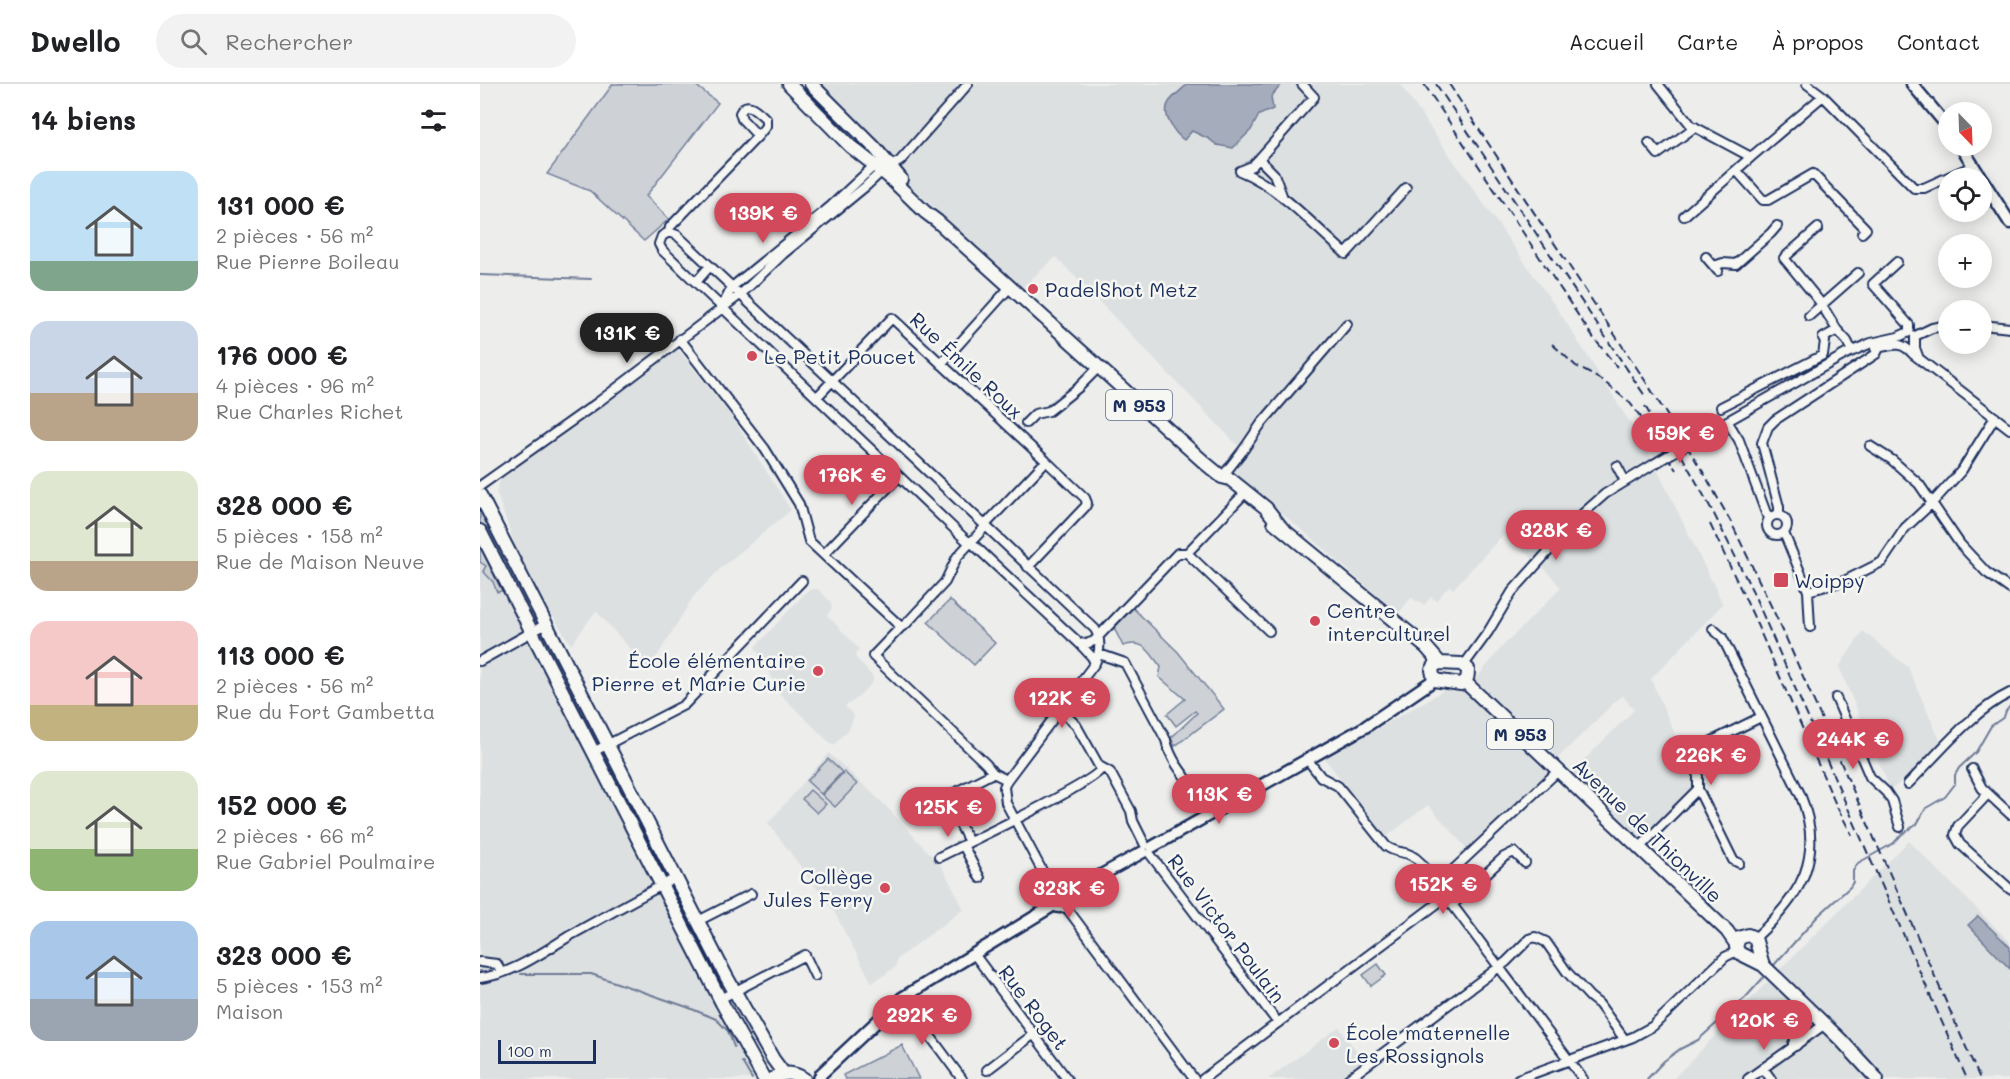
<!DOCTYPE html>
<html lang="fr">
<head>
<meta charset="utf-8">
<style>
	:root { --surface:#fff; --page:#f2f2f2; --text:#202124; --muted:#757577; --line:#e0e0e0; --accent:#d1495b }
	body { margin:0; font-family:Mali,sans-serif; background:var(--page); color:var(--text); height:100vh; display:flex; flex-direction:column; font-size:22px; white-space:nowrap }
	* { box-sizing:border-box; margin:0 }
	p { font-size:20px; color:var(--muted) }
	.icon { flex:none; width:33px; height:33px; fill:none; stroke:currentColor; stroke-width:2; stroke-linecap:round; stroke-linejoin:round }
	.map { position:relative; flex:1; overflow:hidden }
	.drawer { display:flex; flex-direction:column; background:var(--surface); width:480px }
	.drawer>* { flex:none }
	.needle { width:39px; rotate:157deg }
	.controls { position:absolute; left:1458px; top:18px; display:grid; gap:12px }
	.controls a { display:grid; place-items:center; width:54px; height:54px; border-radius:50%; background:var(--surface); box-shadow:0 3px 15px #0003; font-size:30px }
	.scale { position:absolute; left:18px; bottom:15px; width:98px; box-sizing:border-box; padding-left:6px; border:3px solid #1b2f5e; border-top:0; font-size:16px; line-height:21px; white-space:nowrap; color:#1b2f5e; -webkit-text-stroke:4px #f6f6f2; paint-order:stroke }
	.price { position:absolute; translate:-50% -51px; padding:0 14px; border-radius:21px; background:var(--accent); color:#fff; font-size:20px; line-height:39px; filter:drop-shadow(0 2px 3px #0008) }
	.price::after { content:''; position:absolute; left:50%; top:36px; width:18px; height:14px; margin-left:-9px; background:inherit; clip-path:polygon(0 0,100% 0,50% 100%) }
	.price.on { background:#222; color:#fff }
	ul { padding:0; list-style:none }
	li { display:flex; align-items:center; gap:18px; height:150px; padding:0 30px }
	li span { display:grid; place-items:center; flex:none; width:168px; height:120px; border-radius:18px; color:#555 }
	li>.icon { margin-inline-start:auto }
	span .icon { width:72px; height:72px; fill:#fffc; stroke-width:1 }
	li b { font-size:26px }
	h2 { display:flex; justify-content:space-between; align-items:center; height:72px; padding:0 30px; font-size:26px }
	header { display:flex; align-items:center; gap:36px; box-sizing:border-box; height:84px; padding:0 30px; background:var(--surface); border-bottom:2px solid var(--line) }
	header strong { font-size:28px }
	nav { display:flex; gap:33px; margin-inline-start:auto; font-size:21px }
	.search { width:420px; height:54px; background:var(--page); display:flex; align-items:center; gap:15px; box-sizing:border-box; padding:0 21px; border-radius:33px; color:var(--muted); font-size:22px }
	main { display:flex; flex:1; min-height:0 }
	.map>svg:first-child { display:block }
</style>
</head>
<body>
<header>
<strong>Dwello</strong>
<div class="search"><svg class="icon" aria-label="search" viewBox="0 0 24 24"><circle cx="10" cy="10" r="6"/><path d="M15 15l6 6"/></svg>Rechercher</div>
<nav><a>Accueil</a><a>Carte</a><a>À propos</a><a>Contact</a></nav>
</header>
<main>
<section class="drawer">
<h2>14 biens<svg class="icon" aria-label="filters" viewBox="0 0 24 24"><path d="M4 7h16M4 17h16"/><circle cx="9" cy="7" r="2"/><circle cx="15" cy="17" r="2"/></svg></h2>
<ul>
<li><span style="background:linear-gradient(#bfe0f5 75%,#7fa58c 0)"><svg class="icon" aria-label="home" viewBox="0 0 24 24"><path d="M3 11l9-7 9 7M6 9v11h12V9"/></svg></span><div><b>131 000 €</b><p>2 pièces · 56 m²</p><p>Rue Pierre Boileau</p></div></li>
<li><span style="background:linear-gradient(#c9d6e8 60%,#b9a48a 0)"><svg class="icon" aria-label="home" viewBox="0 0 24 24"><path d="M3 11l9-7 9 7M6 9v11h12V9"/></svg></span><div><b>176 000 €</b><p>4 pièces · 96 m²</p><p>Rue Charles Richet</p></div></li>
<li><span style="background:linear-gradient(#dfe7d0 75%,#b9a48a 0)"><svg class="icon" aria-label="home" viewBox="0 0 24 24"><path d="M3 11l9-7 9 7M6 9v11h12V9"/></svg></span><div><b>328 000 €</b><p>5 pièces · 158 m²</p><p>Rue de Maison Neuve</p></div></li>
<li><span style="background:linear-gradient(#f6c9c9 70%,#c2b280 0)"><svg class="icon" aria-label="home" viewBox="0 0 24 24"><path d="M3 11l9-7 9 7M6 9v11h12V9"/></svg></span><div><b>113 000 €</b><p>2 pièces · 56 m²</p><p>Rue du Fort Gambetta</p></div></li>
<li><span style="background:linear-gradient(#dfe7d0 65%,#8fb573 0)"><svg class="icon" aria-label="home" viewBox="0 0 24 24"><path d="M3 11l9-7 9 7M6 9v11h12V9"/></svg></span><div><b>152 000 €</b><p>2 pièces · 66 m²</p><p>Rue Gabriel Poulmaire</p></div></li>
<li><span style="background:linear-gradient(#a9c7e8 65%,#9aa5b1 0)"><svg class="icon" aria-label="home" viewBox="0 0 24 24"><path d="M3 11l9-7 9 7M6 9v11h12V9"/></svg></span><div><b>323 000 €</b><p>5 pièces · 153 m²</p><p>Maison</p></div></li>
</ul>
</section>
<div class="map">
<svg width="1530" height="995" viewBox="0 0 1530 995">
	<rect width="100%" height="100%" fill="#edeeec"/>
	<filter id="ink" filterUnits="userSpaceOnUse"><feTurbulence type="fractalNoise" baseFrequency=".0167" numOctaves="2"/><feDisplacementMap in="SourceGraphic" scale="12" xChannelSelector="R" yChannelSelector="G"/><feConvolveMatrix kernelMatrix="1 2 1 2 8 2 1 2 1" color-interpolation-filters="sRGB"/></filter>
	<g filter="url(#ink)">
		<path fill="#dde0e1" d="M333 0H920L1078 226 1167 365 1243 520 1171 595 1216 698 1163 756 1092 688 1154 626 1142 611 1078 674 995 596 1021 564 1081 504 1066 486 1024 450 973 505 969 502 956 517 951 513 944 521 931 514 918 530 822 446 753 389 752 385 765 369 576 173 542 204 515 182 427 99Z
			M198 265 254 336 311 426 240 485 213 513 169 586 116 527 91 561 70 528 39 472 16 408 21 394 98 341Z
			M0 447 284 995H0Z
			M333 505H338L350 517 352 524 347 531 379 565 375 571 376 574 393 593V598L374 617 365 622 374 632 369 645 353 662 300 610 275 563 327 507Z
			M1383 547 1428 583 1462 661 1414 704 1410 705 1359 583Z
			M968 604 986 607 1074 689 989 767 948 721 906 753 845 675Z
			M349 669 404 720 462 783 484 825 417 875 416 883 392 899 353 826 288 739Z
			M1429 757 1530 858V995H1193L1294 891Z
			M859 943 884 977 860 995H788Z"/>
		<path fill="#ced2d7" stroke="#74809a" stroke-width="1.5" d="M133 0H214L238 19 166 112 189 135 164 157 110 107 67 90Z
			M0 420 57 533 54 537 48 535 0 440Z
			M0 462 22 507 17 508 13 498 3 487 6 482 0 478Z
			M470 516 515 559 494 581 448 538Z
			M653 524 698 568 744 625 695 662 691 654 717 629 715 627 696 642 687 630 705 615 679 593 681 583C669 568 665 555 643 562L634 544Z
			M64 552 67 553 121 657 115 661 61 554Z
			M126 666 188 788 186 792 182 794 119 669Z
			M348 675 362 688 341 710 327 697Z
			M364 688 377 700 355 723 342 711Z
			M330 706 346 720 337 729 322 715Z
			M193 805 196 807 244 900 240 903 191 806Z
			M898 880 906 891 891 902 883 891Z
			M422 961 439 995H365L363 991Z"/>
		<path fill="#a5acbc" stroke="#6e7a96" stroke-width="1.5" d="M707 0H802L791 13 793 25 779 31 771 46 753 64 737 61 729 55 712 47 704 56C694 49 681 30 689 18 694 11 702 6 707 0Z
			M1498 832 1530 863V885L1488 841Z"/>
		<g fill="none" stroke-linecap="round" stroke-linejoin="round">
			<path stroke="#6e7a96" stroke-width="2" d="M0 191 111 195
				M1294 881 1338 832 1370 803 1373 798V787L1378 779 1414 759 1421 751 1437 740 1446 724 1465 713 1475 700V691L1479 684 1496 668 1511 642 1524 633 1526 627 1530 622
				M0 887H1
				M41 890H111L207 923 236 935 248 947 254 963
				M262 978 272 995
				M1167 995 1184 977 1200 965 1218 956 1266 913 1283 894"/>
			<defs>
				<path id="street" d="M1178 0 1211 41 1271 73 1343 12
					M1327 0 1343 12 1434 104H1444L1493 82
					M1169 59 1178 70 1215 43
					M779 75 794 90 803 114
					M760 87C798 102 835 143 866 170L926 104
					M760 87 772 82 779 75 834 13 822 0
					M1257 87 1283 116H1288L1333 90 1386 145 1382 149
					M1204 132 1271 73
					M1338 144 1304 174 1340 218 1357 246 1367 257 1372 267
					M189 148 190 143 278 52 286 42V35C278 28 267 14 260 29L262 35 278 52
					M1226 173 1238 187
					M1417 178 1393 200 1429 241V248
					M1234 182 1243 179 1256 180 1291 149 1297 142
					M216 198 230 182
					M243 221 252 203 351 122 396 80
					M1329 232 1378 189
					M1502 241 1530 244
					M1435 252 1452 244 1468 241
					M1435 252V264L1438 272
					M200 255 285 365 319 420 329 457 421 543 393 572 506 680 513 689 527 696
					M1395 264C1413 262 1419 255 1433 270L1530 345
					M461 280 530 203
					M337 313 412 234 566 377
					M1241 323 1343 271 1345 257 1343 254 1357 246
					M1247 337 1259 356 1286 429 1290 434
					M546 339 555 330 569 327 599 303 618 284
					M1212 357 1366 270 1391 259 1418 253 1429 248
					M1390 362 1412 376 1439 400 1480 460 1506 488 1530 505
					M1137 382 1145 397
					M742 393 764 365 781 340 867 240
					M0 402 117 319 261 210 303 170 386 102 402 87 420 77 488 0
					M1287 441a10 10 0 1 1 20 0a10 10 0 1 1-20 0Z
					M1299 431V423L1282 359 1288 343 1295 336 1396 270 1399 264
					M504 442 566 377 605 414 607 419 605 423 548 483
					M1304 449 1328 507 1330 543
					M707 469 789 547
					M707 469 766 408
					M344 470 419 392
					M1328 507 1364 497 1402 478 1425 444 1453 418 1482 386 1515 333
					M421 543 426 540 465 498 477 473 505 443
					M1233 545 1242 553 1320 710C1346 773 1321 812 1275 854
					M599 559 606 560 614 557 698 469H707
					M619 570 645 579 686 656C692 684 718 705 732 729
					M0 577 66 540
					M984 581 1008 548 1032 508 1099 433 1125 410 1174 380
					M1356 614 1390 693 1406 708 1412 717 1420 743
					M580 626 596 641 619 682 630 688 651 727 653 737 665 761
					M113 668 204 621 322 497
					M827 675 841 693 858 702 906 762C919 772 927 764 941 779L1103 995
					M1492 685 1502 704 1530 730
					M1428 700C1458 670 1492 627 1530 609
					M1218 705 1253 776 1259 779
					M1508 710 1478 742 1475 751 1480 760 1530 805
					M489 758 466 713 513 689
					M483 761 500 794
					M1159 764 1218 705V692L1209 671 1212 667 1281 633
					M670 770 798 939
					M459 773C483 761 615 699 622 684
					M957 801 1078 687
					M575 811 526 719 524 703 527 696 615 579C620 568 622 557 615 545L197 151 189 148 182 152 179 160 182 166 486 456 494 461 599 559 612 573 615 579
					M586 820 589 827 714 995
					M972 821 1024 773 1034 768 1045 779
					M218 837 271 810
					M494 870 587 995
					M0 878 17 880 21 889
					M0 894C33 890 63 868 91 851 126 832 160 812 196 794
					M422 914 482 995
					M240 915 325 871 335 892
					M1283 984 1291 995
					M507 986 554 950
					M723 995 966 813
					M868 995 1026 878 1049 855 1055 853 1066 858 1087 888 1110 913 1119 920 1145 956
					M1038 995 1153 953 1173 942 1245 873 1257 867
					M1268 995 1345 940"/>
				<path id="secondary" d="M1432 0 1468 43
					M1481 62 1501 94
					M1502 95 1530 139
					M672 763 885 643 954 596
					M573 816a7 7 0 1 1 14 0a7 7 0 1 1-14 0Z
					M585 811 663 768
					M339 995 341 990 422 914 574 821"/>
				<path id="primary" d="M309 0 370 62 408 92 445 128 457 137 725 379 742 393 750 395 786 424 801 443
					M331 0 395 64 421 95
					M0 411 246 892 293 975 304 990
					M794 438 946 563 960 579
					M0 447 242 919 284 995
					M960 579 981 580 988 585C988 592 988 597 981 600L954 596 952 586 955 581Z
					M985 598 1247 847 1256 860
					M1283 881 1275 854 1268 851 1259 854 1256 863 1259 869 1283 881 1361 956 1397 995
					M1315 960 1324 943 1321 918
					M292 995C303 988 314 988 324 995"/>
			</defs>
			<use href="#street" stroke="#1b2f5e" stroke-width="12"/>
			<use href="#secondary" stroke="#1b2f5e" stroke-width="15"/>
			<use href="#primary" stroke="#1b2f5e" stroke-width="16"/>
			<use href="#street" stroke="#f6f6f2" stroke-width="8"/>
			<use href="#secondary" stroke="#f6f6f2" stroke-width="10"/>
			<use href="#primary" stroke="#f6f6f2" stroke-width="12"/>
			<path stroke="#1b2f5e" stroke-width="2" stroke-dasharray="9 4.5" stroke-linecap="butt" d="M944 0 1112 252 1137 283
				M956 0 1165 312
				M969 0 1166 298 1225 391 1252 440 1303 547 1500 995
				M1072 260 1096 282 1123 297 1150 319 1167 341 1196 386
				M1165 322 1187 361
				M1188 347 1233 428 1272 506 1487 995
				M1230 440 1272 529 1356 721 1372 751"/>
			<defs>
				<path id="street-bridge" d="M1174 380 1212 357"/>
			</defs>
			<use href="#street-bridge" stroke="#1b2f5e" stroke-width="12" stroke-linecap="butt"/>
			<use href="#street-bridge" stroke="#f6f6f2" stroke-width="8"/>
		</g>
	</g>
	<g fill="#d1495b" stroke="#f6f6f2" stroke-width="2">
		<circle cx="553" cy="205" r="6"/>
		<circle cx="272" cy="272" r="6"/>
		<rect x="1293" y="488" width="16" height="16" rx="3"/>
		<circle cx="835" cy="537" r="6"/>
		<circle cx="338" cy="587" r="6"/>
		<circle cx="405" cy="804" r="6"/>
		<circle cx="854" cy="959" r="6"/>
	</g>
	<g text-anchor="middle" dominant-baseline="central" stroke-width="5" stroke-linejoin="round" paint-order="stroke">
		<g fill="#f6f6f2" stroke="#5d6b8a" stroke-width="1.5">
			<rect x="626" y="306" width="66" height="30" rx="4.5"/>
			<rect x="1007" y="635" width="66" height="30" rx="4.5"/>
		</g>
		<g font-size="18" font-weight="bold" fill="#1b2f5e">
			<text x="659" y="321">M 953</text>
			<text x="1040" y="650">M 953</text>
		</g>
		<g font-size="20" fill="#1b2f5e" stroke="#f6f6f2" text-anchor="start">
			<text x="565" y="205">PadelShot Metz</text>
			<text x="284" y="272">Le Petit Poucet</text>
			<text x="1314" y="496">Woippy</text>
			<text x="847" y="526">Centre<tspan x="847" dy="23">interculturel</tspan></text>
			<text x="326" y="576" text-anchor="end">École élémentaire<tspan x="326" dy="23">Pierre et Marie Curie</tspan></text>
			<text x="393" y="792" text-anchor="end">Collège<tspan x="393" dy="23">Jules Ferry</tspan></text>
			<text x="866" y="948">École maternelle<tspan x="866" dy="23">Les Rossignols</tspan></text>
		</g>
		<g font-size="20" fill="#1b2f5e" stroke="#f6f6f2">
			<text transform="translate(487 281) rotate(43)">Rue Émile Roux</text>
			<text transform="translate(1168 746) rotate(44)">Avenue de Thionville</text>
			<text transform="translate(747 844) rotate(53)">Rue Victor Poulain</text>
			<text transform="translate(554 923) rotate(53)">Rue Roget</text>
		</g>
	</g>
</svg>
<div class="controls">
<a><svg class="needle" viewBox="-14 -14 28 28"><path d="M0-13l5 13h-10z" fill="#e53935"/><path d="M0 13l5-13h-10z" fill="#757577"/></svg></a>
<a><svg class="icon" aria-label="locate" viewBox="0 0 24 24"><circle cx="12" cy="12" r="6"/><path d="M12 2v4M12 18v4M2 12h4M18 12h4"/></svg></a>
<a>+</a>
<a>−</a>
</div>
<div class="scale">100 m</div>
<b class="price" style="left:283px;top:160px">139K €</b>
<b class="price on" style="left:147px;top:280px">131K €</b>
<b class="price" style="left:1200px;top:380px">159K €</b>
<b class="price" style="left:372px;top:422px">176K €</b>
<b class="price" style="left:1076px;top:477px">328K €</b>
<b class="price" style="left:582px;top:645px">122K €</b>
<b class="price" style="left:1373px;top:686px">244K €</b>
<b class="price" style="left:1231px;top:702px">226K €</b>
<b class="price" style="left:739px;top:741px">113K €</b>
<b class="price" style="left:468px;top:754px">125K €</b>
<b class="price" style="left:963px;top:831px">152K €</b>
<b class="price" style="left:589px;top:835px">323K €</b>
<b class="price" style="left:442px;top:962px">292K €</b>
<b class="price" style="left:1284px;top:967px">120K €</b>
</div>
</main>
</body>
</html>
